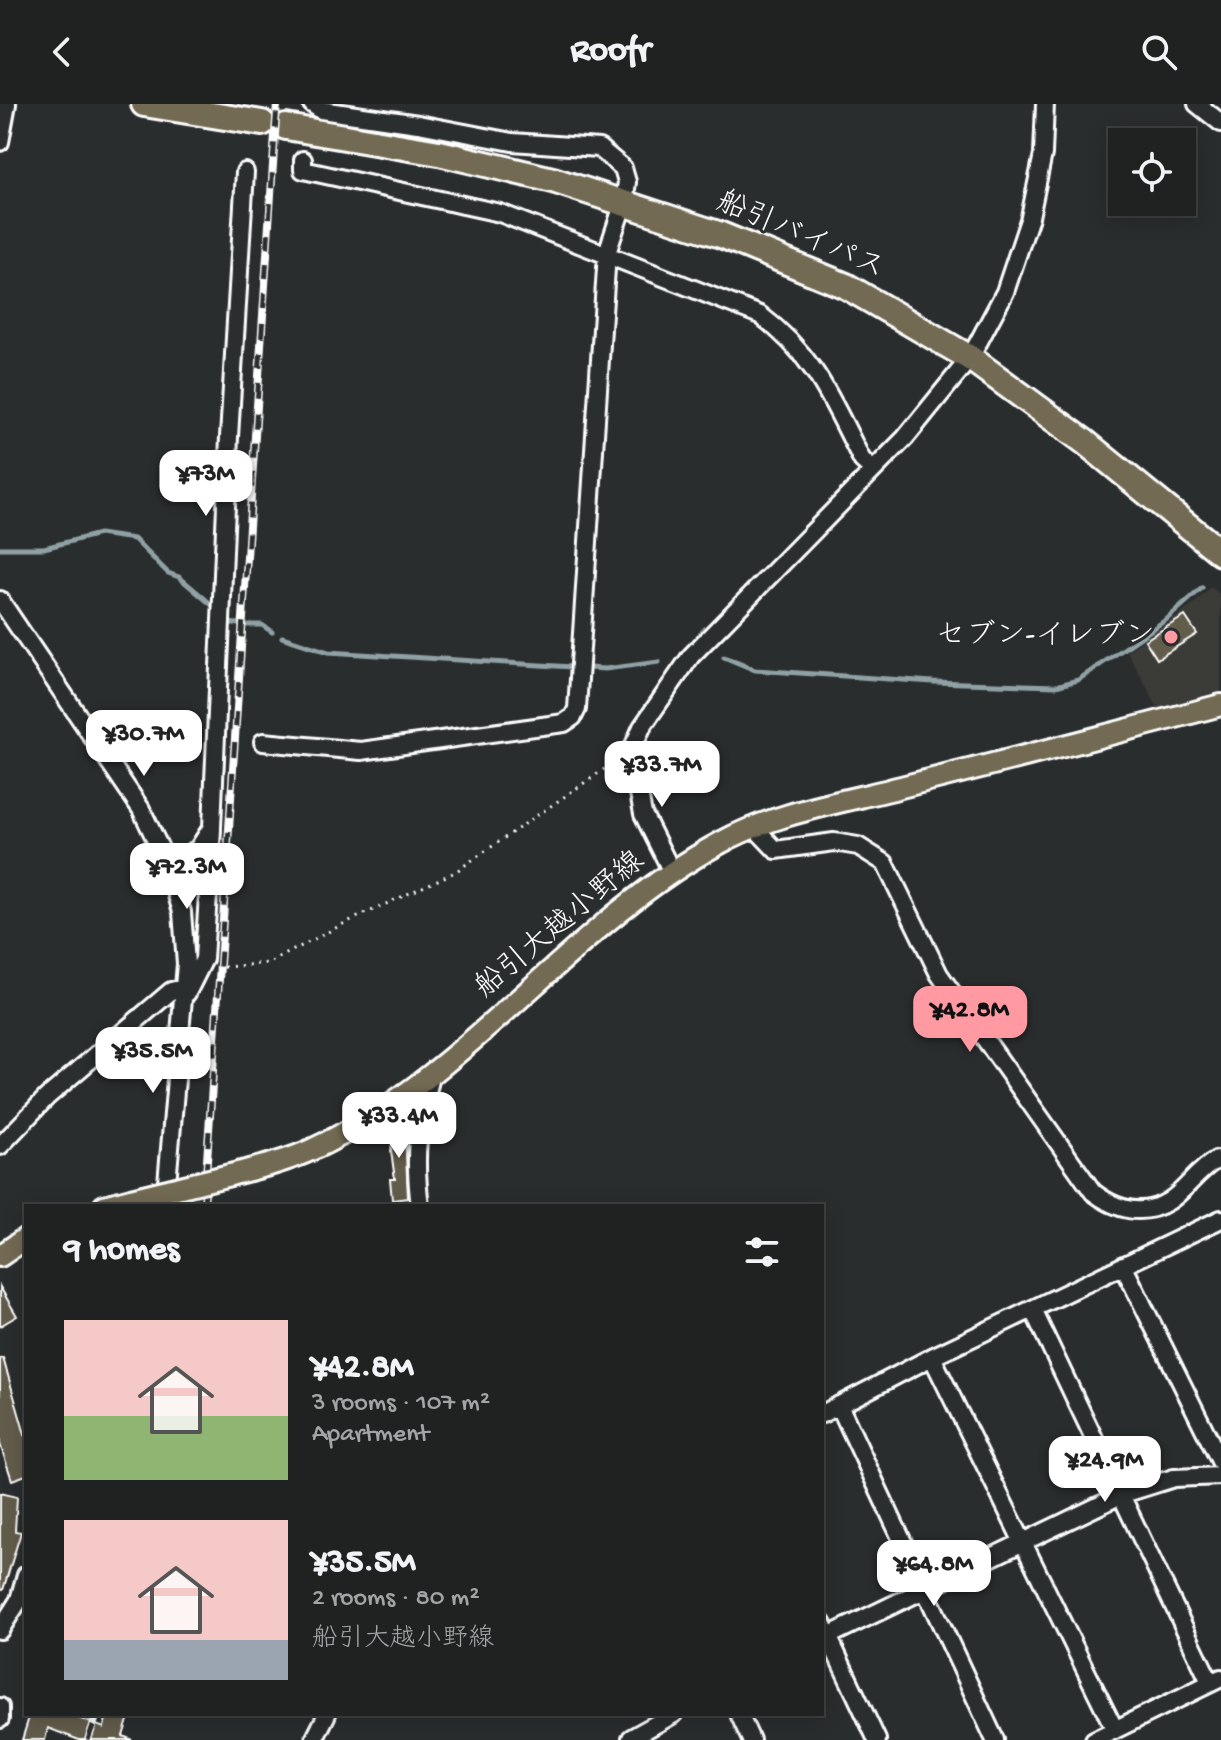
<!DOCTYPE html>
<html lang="en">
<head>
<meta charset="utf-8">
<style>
	:root { --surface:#202222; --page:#2d2f2f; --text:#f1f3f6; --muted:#a2a4a5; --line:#3d3f40; --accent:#ff9aa2 }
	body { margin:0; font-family:"Gochi Hand","Klee One",sans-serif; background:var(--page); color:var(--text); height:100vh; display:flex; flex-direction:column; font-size:30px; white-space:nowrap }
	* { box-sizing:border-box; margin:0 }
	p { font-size:26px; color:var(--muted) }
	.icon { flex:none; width:44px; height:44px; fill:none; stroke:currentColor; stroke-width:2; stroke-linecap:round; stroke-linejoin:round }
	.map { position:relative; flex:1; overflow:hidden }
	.sheet { position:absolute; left:24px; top:1100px; width:800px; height:512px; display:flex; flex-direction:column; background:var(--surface); border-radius:0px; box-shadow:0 4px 20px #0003,0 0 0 2px var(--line) }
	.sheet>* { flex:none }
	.controls { position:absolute; left:1108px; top:24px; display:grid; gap:16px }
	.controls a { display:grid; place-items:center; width:88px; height:88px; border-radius:0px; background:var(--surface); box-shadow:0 4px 20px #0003,0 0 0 2px var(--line); font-size:40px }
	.price { position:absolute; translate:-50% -68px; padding:0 18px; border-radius:16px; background:#fff; color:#222; font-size:26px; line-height:52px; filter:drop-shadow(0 2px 4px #0008) }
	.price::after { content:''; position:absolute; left:50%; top:48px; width:24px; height:18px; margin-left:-12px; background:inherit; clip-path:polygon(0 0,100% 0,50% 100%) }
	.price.selected { background:var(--accent); color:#111 }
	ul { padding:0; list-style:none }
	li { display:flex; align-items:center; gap:24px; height:200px; padding:0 40px }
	li span { display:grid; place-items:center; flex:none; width:224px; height:160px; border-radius:0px; color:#555 }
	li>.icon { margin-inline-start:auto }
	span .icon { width:96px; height:96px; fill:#fffc; stroke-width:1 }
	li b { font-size:34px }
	h2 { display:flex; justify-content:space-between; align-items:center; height:96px; padding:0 40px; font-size:34px }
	header { display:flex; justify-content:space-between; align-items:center; height:104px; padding:0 40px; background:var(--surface); font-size:36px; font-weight:700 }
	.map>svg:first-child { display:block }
</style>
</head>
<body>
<header><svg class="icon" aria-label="back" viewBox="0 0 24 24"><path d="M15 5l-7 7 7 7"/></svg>Roofr<svg class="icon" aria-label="search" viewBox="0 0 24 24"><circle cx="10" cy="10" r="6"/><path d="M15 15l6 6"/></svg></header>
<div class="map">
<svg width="1221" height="1636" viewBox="0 0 1221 1636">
	<rect width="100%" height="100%" fill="#2a2d2e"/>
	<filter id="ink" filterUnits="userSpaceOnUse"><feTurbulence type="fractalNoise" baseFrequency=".0125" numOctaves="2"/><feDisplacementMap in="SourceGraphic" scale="16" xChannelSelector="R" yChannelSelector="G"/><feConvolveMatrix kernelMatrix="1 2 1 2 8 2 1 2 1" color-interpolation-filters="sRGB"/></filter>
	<g filter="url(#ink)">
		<path fill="#3b3b37" d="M1211 483 1221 491V592L1160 608 1127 547 1193 501Z"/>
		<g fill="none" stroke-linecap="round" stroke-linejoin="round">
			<path stroke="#90a1a5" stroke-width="5" d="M0 444H44L99 430 134 435 168 469 179 473 212 501
				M227 519 239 520
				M248 521H262L272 528
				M282 533 328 548 605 565 659 558
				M724 553 755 566 933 578 1056 582 1078 576 1167 515 1202 484"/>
		</g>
		<path fill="#625b4b" stroke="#fff" stroke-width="2" d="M1185 512 1197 530 1157 555 1145 536Z
			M404 1006 408 1094 392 1096 390 1075H395L391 1047 395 1012Z
			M0 1183 17 1212 0 1222Z
			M3 1254 26 1334V1371L12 1376 0 1340V1255Z
			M0 1389 17 1393 15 1427 21 1428 3 1486 0 1485Z
			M30 1610H68L104 1624 107 1610H130L123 1632 132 1636H79L48 1624 45 1636H22Z"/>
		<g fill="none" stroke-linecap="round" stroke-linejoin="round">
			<defs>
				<path id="minor" d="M1197 0 1221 19
					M0 38 7 0
					M303 56V66L500 109 760 211C816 253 831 295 862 356L873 366
					M0 496 141 705 168 761 182 808 186 860 165 1102
					M263 638 361 647 564 619 573 613 577 605 607 149 624 98 627 78 623 64 599 44 512 38 418 20 321 6 312 0
					M755 724 776 746 834 738 858 742 885 759 939 870 1093 1088C1115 1105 1142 1114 1169 1097 1186 1086 1197 1067 1216 1056L1221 1057
					M168 761 198 745 212 723 229 333 245 68
					M672 768 643 710 631 648 642 623 691 552 905 334 970 254 1005 188 1030 113 1043 50 1045 0
					M187 889 204 855 212 725
					M0 1042 47 993 171 887 184 884
					M420 1102C413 1048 418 1021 432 969
					M1123 1161 1221 1359
					M1033 1206 1210 1578
					M932 1253 1115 1626
					M839 1301 995 1636
					M822 1310 932 1253 1221 1115
					M822 1519 877 1636
					M0 1526 19 1496 26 1471
					M822 1535 1123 1390 1174 1374 1221 1372
					M0 1603V1615
					M739 1610 751 1636
					M314 1636 327 1610
					M632 1636 631 1634 674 1610
					M1094 1636 1221 1574"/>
				<path id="major" d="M230 1071C257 1064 285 1058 311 1046 468 974 570 820 720 739 776 708 844 698 905 682 1010 656 1116 629 1221 601
					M104 1102 131 1095
					M0 1152 26 1134"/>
				<path id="highway" d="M144 0 262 19
					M286 23 439 49 553 76 721 131 846 182 970 254 1085 338 1221 449"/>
			</defs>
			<use href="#minor" stroke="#fff" stroke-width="22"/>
			<use href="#major" stroke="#fff" stroke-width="26"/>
			<use href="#highway" stroke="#fff" stroke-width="30"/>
			<path stroke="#fff" stroke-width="3" stroke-dasharray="2 6" stroke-linecap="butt" d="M216 864 269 859 345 819 455 768 616 657"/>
			<use href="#minor" stroke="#2a2d2e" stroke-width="16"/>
			<use href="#major" stroke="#736b52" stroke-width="20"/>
			<use href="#highway" stroke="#736b52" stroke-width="24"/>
			<defs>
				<path id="rail" d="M204 1102 277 0
					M88 1636 97 1610"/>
			</defs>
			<use href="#rail" stroke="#fff" stroke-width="8"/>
			<use href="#rail" stroke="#2a2d2e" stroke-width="5" stroke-dasharray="15" stroke-linecap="butt"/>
			<defs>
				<path id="major-bridge" d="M131 1095 230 1071"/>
			</defs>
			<use href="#major-bridge" stroke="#fff" stroke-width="26" stroke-linecap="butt"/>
			<use href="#major-bridge" stroke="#736b52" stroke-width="20"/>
		</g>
	</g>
	<circle fill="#ff9aa2" stroke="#2a2d2e" stroke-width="3" cx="1171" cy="533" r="8"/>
	<g text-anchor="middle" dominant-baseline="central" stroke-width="6" stroke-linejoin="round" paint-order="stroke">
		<g font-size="30" fill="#fff" stroke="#2a2d2e">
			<text transform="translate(800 133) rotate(23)">船引バイパス</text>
			<text transform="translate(561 822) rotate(-40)">船引大越小野線</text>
		</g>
		<g font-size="30" fill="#fff" stroke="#2a2d2e" text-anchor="end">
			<text x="1155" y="533">セブン-イレブン</text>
		</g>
	</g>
</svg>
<div class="controls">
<a><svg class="icon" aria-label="locate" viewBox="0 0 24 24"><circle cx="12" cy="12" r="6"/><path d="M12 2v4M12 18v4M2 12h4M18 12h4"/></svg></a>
</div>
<b class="price" style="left:206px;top:414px">¥73M</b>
<b class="price" style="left:144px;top:674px">¥30.7M</b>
<b class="price" style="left:662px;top:705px">¥33.7M</b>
<b class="price" style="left:187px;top:807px">¥72.3M</b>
<b class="price selected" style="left:970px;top:950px">¥42.8M</b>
<b class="price" style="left:153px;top:991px">¥35.5M</b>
<b class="price" style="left:399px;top:1056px">¥33.4M</b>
<b class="price" style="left:1105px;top:1400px">¥24.9M</b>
<b class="price" style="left:934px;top:1504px">¥64.8M</b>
<section class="sheet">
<h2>9 homes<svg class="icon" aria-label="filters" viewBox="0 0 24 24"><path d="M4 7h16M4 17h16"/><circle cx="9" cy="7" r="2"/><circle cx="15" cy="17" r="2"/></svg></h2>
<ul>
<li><span style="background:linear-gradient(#f6c9c9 60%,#8fb573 0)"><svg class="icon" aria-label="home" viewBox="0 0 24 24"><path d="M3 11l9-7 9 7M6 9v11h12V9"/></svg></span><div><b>¥42.8M</b><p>3 rooms · 107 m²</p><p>Apartment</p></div></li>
<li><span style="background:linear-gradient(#f6c9c9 75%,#9aa5b1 0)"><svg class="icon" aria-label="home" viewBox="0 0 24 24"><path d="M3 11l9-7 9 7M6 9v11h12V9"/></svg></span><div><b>¥35.5M</b><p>2 rooms · 80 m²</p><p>船引大越小野線</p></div></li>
</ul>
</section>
</div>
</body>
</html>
